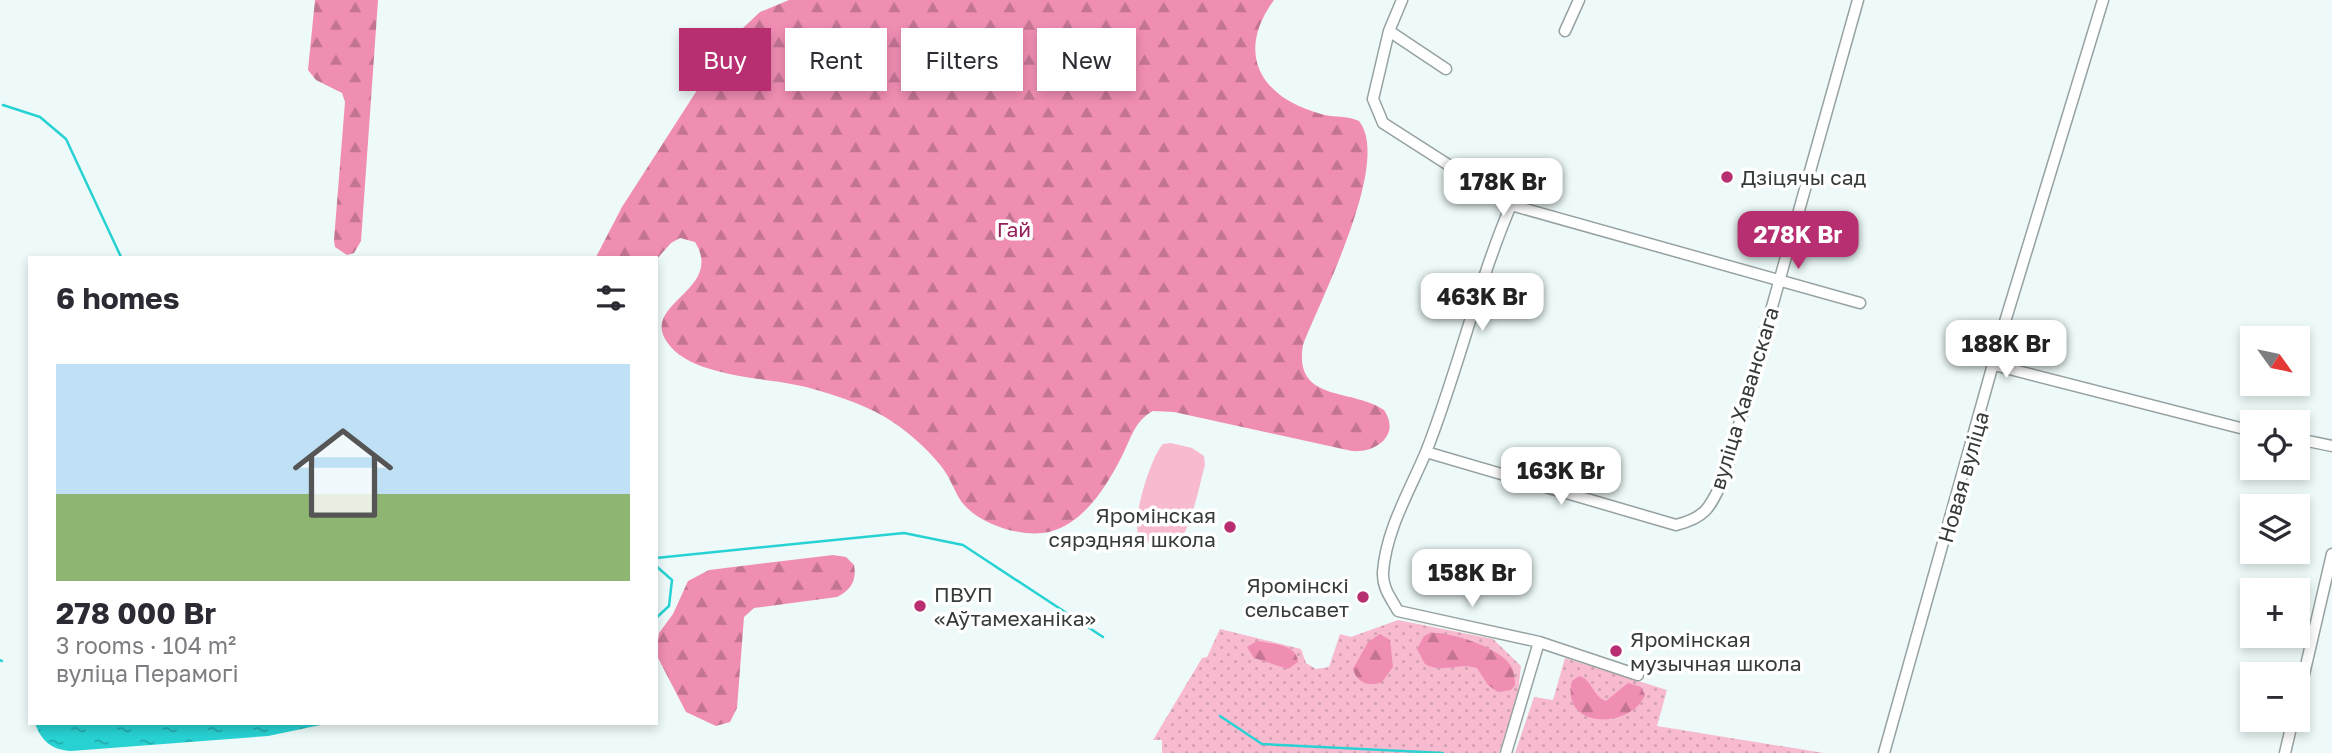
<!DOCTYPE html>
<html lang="en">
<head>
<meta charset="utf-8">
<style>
	:root { --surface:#fff; --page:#f7f7f7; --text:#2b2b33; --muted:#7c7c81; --line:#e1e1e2; --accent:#b72f70 }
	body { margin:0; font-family:"Golos Text",sans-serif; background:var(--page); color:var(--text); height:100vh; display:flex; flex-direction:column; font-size:26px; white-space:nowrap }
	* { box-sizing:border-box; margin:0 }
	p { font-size:23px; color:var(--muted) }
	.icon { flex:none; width:38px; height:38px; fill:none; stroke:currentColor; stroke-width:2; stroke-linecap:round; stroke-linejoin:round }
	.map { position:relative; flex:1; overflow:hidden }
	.details { position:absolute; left:28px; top:256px; width:630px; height:469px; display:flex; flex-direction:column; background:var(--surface); border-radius:0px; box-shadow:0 4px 10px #0003 }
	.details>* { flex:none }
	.top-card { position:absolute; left:679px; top:28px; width:665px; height:63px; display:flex; gap:14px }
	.needle { width:46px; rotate:123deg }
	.tools { position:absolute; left:2240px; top:326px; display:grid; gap:14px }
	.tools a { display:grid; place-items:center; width:70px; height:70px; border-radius:0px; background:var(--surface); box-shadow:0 4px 10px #0003; font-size:35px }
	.price { position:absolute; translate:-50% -60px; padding:0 16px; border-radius:14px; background:#fff; color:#222; font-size:23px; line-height:46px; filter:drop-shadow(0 2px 4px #0008) }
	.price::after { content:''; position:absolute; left:50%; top:42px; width:21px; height:16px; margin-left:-10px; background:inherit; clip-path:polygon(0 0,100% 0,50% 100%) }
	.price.active { background:var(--accent); color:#fff }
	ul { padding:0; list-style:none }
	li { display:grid; align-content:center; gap:14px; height:371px; padding:0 28px }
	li+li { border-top:2px solid var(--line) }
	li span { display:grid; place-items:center; height:217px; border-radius:0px; color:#555 }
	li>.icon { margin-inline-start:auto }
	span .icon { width:126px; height:126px; fill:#fffc; stroke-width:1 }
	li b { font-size:30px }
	h2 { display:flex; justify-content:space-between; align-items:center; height:84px; padding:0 28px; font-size:30px }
	.tag { padding:0 24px; border-radius:0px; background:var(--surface); box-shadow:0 4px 10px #0003; font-size:24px; line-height:63px }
	.tag.active { background:var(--accent); color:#fff }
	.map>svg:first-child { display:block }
</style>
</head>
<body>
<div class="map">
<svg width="2332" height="753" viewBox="0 0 2332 753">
	<defs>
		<pattern id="grass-dots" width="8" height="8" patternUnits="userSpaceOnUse" patternTransform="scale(1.75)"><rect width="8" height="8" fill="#f7bacf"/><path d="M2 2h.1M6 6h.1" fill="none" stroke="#d4a1b2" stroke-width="1.8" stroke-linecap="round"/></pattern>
		<pattern id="forest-firs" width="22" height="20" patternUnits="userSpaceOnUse" patternTransform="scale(1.75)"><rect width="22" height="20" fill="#f08db3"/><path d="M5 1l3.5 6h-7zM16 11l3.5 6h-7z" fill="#c37493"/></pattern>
		<pattern id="water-ripples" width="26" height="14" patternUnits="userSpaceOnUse" patternTransform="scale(1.75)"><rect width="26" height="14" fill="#28d2d3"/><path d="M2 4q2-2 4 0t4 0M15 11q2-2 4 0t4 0" fill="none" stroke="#23abac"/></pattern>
	</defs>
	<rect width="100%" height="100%" fill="#edfaf9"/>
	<path fill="url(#grass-dots)" d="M1398 620 1493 639 1521 666 1518 693 1499 753H1162V740H1153L1202 658 1207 657 1220 629 1301 649 1306 663 1316 669 1329 667 1340 634 1351 637Z
		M1565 658 1667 690 1657 726 1824 753H1515L1534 697 1553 700Z"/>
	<path fill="url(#forest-firs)" d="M315 0H378L361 241 354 253 347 255 335 247 334 240 345 102 342 93 316 80 308 70Z
		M789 0H1274C1234 55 1262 98 1321 114 1334 118 1347 115 1359 121 1392 162 1320 300 1303 345 1293 403 1353 388 1384 410 1401 435 1376 453 1352 451L1174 412 1153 411C1134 421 1131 439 1121 458 1106 487 1084 523 1049 532 1021 538 975 524 959 498 953 487 949 476 941 466 925 446 906 430 885 417 861 403 832 394 806 387 767 377 691 378 667 342 640 303 725 290 695 242L680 238 671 243 656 260V257H596L622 207 728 42 760 12Z
		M833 555 846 557 854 565C857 580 851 590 837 597L754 608 744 617 737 708 730 722 716 726 686 712 656 654 659 633 673 614 688 581 709 570Z
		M1430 633C1449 631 1504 649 1512 668 1514 672 1515 680 1515 685L1511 690 1498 692 1488 685 1477 668C1459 662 1442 674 1425 664L1417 649 1424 636Z
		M1380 634 1390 640 1393 667 1382 682C1369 687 1357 683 1353 669L1368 642Z
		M1257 641C1272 644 1297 644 1298 662L1288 669 1254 658 1247 647Z
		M1579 676C1593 680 1592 696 1606 701L1628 683 1641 687 1645 695C1630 730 1560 729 1572 681Z"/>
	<path fill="#f7bacf" d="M1171 443 1192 448 1204 456 1205 465C1200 482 1189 542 1172 547 1163 549 1149 542 1140 538 1129 525 1151 456 1163 444Z"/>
	<path fill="url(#water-ripples)" d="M35 723H330L268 736 71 751C52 750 41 741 35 723Z"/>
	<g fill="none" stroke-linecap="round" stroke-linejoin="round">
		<path stroke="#28d2d3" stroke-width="2.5" d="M3 105 40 117 66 139 121 257
			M656 558 904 533 963 545 1103 637
			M656 566 672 580 669 606 656 618
			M0 660 2 661
			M1220 716 1262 744 1443 753"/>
		<defs>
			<path id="street" d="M1389 31 1402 0
				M1565 31 1579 0
				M1446 69 1389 31 1373 99 1383 123 1511 205 1860 303
				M1994 365 2252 431
				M2298 439 2332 446
				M1426 452 1676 525C1708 517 1710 506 1724 478L1858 0
				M1539 642 1638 675
				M2298 700 2332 554
				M1506 753 1539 642 1398 611C1391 598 1382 588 1383 572 1386 530 1410 490 1426 452 1458 371 1477 285 1511 205
				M1884 753 2004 325 2103 0
				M2285 753 2293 719"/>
		</defs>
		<use href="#street" stroke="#96a2a1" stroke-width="13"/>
		<use href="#street" stroke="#fff" stroke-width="10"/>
	</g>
	<g fill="#b72f70" stroke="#fff" stroke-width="2.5">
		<circle cx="1727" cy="177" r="7"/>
		<circle cx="1230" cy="527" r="7"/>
		<circle cx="1363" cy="597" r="7"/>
		<circle cx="920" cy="606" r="7"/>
		<circle cx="1616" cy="651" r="7"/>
	</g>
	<g text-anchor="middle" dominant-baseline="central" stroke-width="7" stroke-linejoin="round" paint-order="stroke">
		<g font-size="21" fill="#363a3a" stroke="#fff" text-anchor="start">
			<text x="1741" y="177">Дзіцячы сад</text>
			<text x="1216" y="515" text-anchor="end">Яромінская<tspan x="1216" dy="24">сярэдняя школа</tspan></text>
			<text x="1349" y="585" text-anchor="end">Яромінскі<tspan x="1349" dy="24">сельсавет</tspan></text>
			<text x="934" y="594">ПВУП<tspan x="934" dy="24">«Аўтамеханіка»</tspan></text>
			<text x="1630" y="639">Яромінская<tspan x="1630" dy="24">музычная школа</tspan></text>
		</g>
		<g font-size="21" fill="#942159" stroke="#fff">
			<text x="1014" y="229">Гай</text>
		</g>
		<g font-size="21" fill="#363a3a" stroke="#fff">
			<text transform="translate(1744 398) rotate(-73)">вуліца Хаванскага</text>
			<text transform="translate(1963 477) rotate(-74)">Новая вуліца</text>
		</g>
	</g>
</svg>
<div class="tools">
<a><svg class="needle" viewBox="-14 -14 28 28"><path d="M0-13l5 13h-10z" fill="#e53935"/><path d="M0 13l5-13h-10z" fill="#7c7c81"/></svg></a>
<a><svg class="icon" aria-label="locate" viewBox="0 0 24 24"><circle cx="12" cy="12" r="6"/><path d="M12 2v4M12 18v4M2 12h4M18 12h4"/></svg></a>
<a><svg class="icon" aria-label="layers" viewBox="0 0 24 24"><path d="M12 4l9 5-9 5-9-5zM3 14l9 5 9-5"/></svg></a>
<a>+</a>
<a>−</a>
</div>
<b class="price" style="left:1503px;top:218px">178K Br</b>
<b class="price active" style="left:1798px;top:271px">278K Br</b>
<b class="price" style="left:1482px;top:333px">463K Br</b>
<b class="price" style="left:2006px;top:380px">188K Br</b>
<b class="price" style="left:1561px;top:507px">163K Br</b>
<b class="price" style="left:1472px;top:609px">158K Br</b>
<div class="top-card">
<a class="tag active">Buy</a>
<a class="tag">Rent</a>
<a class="tag">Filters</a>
<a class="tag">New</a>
</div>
<section class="details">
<h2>6 homes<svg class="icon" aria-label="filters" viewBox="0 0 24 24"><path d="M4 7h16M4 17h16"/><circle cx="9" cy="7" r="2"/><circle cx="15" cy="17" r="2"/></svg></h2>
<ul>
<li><span style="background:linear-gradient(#bfe0f5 60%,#8fb573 0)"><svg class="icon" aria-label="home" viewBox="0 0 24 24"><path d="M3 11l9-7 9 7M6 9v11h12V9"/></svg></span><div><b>278 000 Br</b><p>3 rooms · 104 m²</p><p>вуліца Перамогі</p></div></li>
</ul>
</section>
</div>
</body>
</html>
